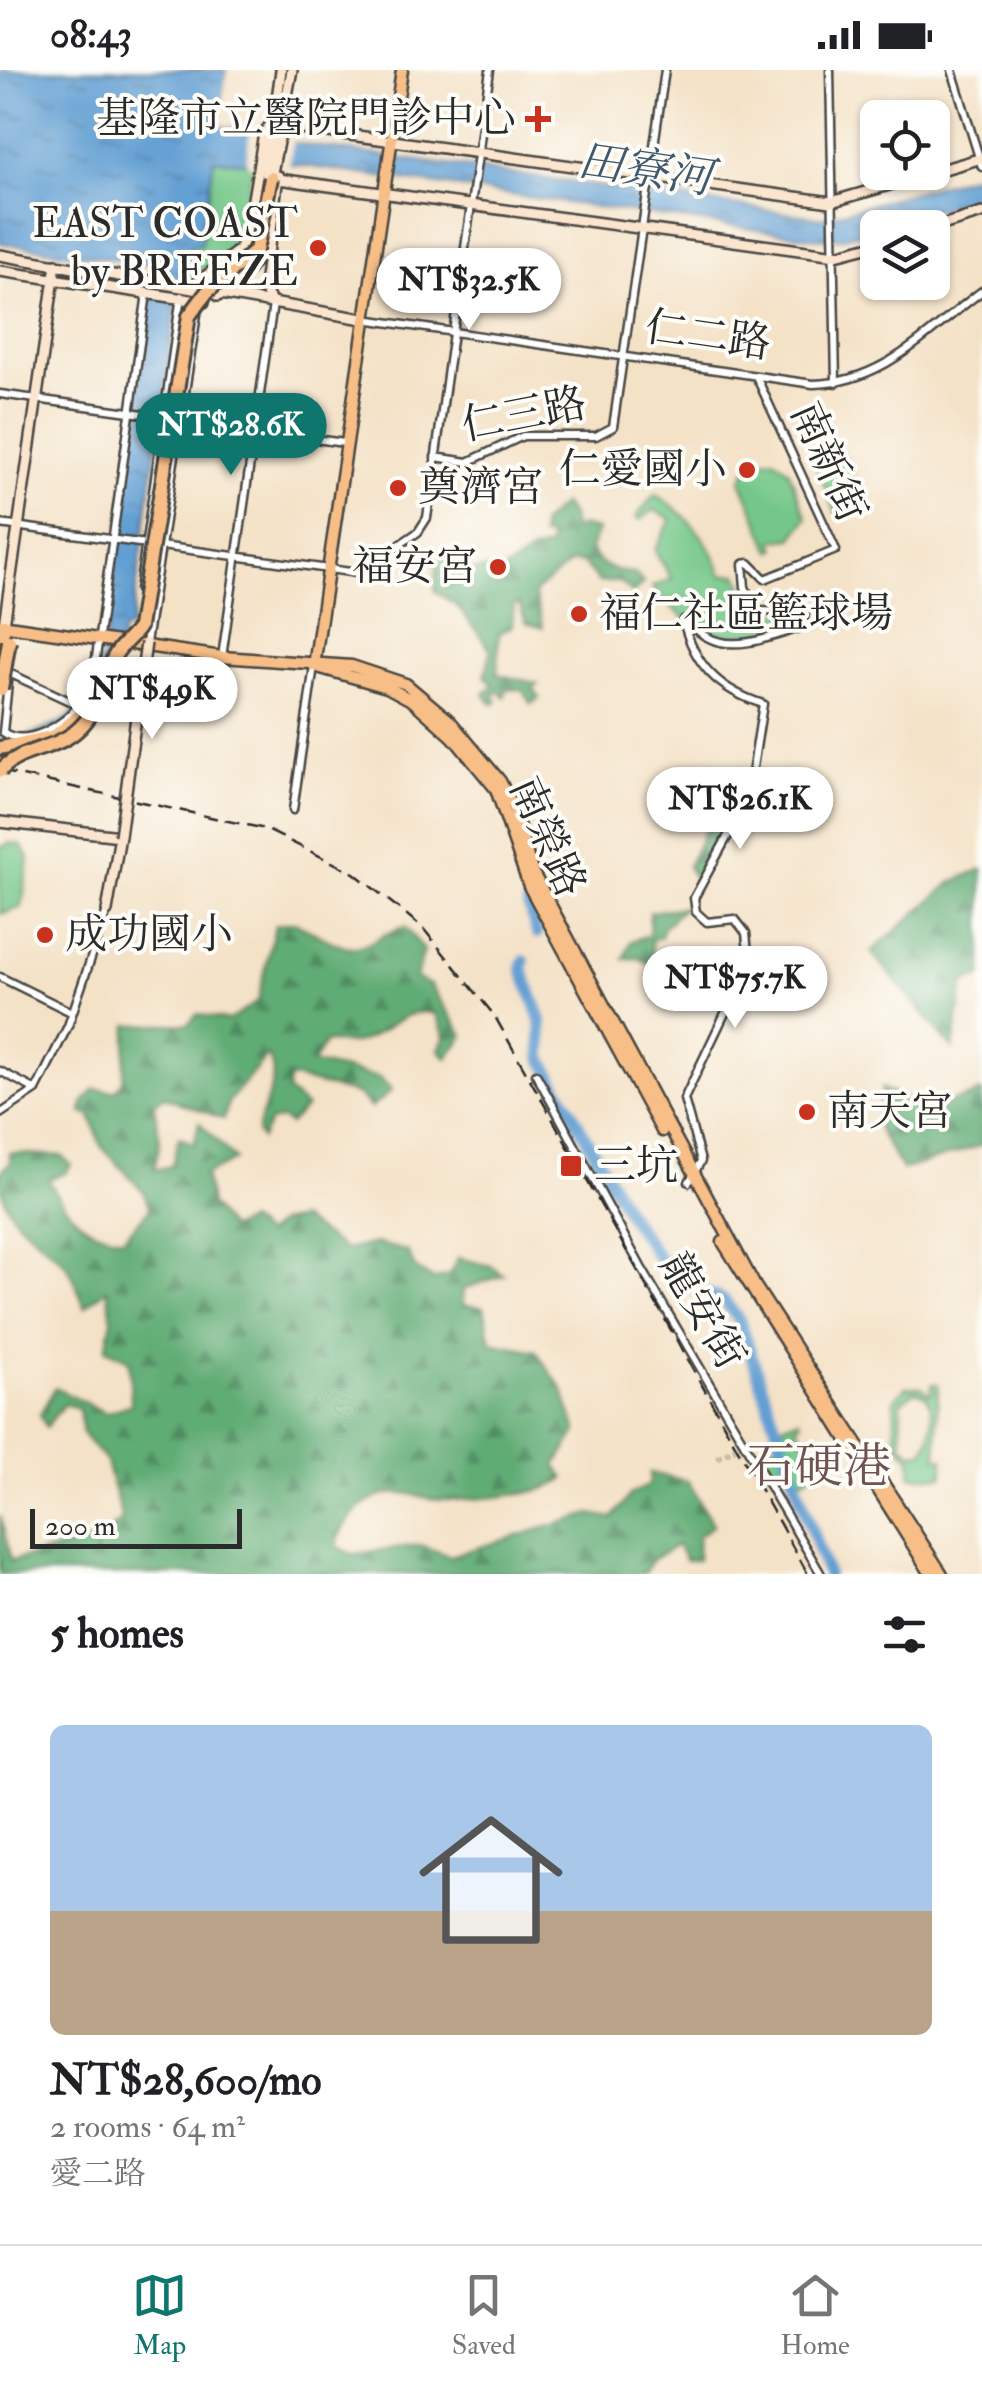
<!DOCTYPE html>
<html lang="en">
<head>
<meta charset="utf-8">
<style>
	:root { --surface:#fff; --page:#f2f2f2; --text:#202124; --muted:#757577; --line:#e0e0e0; --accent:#0f766e }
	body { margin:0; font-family:"IM FELL Double Pica","Noto Serif TC",serif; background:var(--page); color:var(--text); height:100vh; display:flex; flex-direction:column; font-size:38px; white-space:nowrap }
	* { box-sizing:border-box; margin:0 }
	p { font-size:32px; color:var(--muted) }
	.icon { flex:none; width:55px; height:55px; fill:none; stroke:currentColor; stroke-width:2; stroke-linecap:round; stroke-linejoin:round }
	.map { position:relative; height:1504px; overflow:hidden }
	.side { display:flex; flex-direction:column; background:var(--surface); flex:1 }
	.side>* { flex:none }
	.controls { position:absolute; left:860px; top:30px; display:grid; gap:20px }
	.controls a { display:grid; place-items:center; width:90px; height:90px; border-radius:15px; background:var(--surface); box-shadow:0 2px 8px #0004; font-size:50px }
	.scale { position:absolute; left:30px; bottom:25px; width:212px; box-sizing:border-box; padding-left:10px; border:5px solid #2b2b2b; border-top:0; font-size:28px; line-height:35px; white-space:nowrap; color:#2b2b2b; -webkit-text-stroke:8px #fdfcf7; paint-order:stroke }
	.price { position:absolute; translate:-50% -85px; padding:0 22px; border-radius:35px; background:#fff; color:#222; font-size:32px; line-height:65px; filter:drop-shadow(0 2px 5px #0008) }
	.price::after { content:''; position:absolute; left:50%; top:60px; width:30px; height:22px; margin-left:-15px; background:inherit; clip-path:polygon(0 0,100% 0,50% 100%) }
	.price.current { background:var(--accent); color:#fff }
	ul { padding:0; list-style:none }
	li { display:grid; align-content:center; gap:20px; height:530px; padding:0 50px }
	li span { display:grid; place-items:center; height:310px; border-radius:15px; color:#555 }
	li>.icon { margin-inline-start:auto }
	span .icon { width:180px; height:180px; fill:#fffc; stroke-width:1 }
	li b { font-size:42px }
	h2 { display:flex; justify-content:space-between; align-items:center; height:120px; padding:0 50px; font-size:42px }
	.status { display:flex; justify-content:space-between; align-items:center; height:70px; padding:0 50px; background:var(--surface); direction:ltr }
	.status svg { height:28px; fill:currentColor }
	.tabs { display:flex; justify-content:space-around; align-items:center; height:140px; border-top:2px solid var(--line); background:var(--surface); font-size:28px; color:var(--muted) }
	.tabs a { display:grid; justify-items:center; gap:5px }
	.tabs .current { color:var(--accent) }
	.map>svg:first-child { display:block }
</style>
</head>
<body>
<div class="status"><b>08:43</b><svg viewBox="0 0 49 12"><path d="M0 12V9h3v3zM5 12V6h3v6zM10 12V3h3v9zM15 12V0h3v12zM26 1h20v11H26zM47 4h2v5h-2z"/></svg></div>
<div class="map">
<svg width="982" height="1504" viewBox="0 0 982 1504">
	<defs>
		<pattern id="forest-firs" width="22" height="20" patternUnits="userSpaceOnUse" patternTransform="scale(2.5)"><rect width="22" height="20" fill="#60ac75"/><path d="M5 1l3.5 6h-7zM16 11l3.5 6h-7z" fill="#4f8c60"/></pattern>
		<pattern id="water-ripples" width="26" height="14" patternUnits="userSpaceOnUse" patternTransform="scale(2.5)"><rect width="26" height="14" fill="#629fd3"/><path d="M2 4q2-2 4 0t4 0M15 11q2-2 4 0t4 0" fill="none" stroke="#5182ab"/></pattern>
	</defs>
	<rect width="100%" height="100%" fill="#fdfcf7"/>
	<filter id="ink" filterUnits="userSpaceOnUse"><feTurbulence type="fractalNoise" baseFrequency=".01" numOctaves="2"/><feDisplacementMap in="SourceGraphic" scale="20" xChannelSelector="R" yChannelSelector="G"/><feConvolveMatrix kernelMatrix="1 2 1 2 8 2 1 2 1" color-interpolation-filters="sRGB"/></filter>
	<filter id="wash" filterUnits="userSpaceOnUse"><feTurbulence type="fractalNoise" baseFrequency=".0048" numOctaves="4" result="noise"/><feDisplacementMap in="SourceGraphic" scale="40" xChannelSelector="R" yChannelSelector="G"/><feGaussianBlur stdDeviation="2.25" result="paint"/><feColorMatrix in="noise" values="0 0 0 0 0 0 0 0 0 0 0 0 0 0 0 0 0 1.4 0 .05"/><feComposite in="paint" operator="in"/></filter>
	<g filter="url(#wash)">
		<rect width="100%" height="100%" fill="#f4e2c7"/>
		<path fill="url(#forest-firs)" stroke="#466c50" stroke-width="2.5" d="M563 434 573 449 572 461 581 456 598 460 590 478C598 497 615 502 635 503L643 513 633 523 620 512H598L583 493H570L534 523 543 558 526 553 519 534 514 535 512 556 499 564 497 604 538 614 533 619 540 628 531 634 522 620 506 619 505 627 498 621 494 624 497 633 492 634 484 624 493 614 485 606 491 580 457 536 435 521 437 494 445 483 455 486 466 511 473 501 489 498 496 506 533 481 548 478 550 467H541V454Z
			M715 740 730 744 701 795 697 812 687 797Z
			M982 799V906L964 913 953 979 871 882 953 811Z
			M684 837 662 859 661 867 651 870 653 896 638 888 624 889 631 871 649 865 650 842Z
			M295 852C312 861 342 882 362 876 377 871 384 862 405 857L424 880 416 908 430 915 464 966 447 988 439 980 445 966 435 944C404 935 386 964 359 972 349 975 335 972 325 972L313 993 380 1008 392 1020 371 1038 357 1024 290 1007 287 1021 306 1037 289 1054 282 1049 269 1052 261 1069 257 1063C261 1034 282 1013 268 985L229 1031 224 1049 163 1026 154 1035 160 1071 154 1100 172 1096 179 1067 194 1074 199 1052 235 1090 205 1105 210 1135 230 1159 248 1151 265 1165 279 1153 300 1149 346 1180 375 1173 407 1181 415 1198 434 1210 449 1205 458 1188 491 1196 504 1205 463 1219V1235L484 1237 491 1272 536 1281 563 1320 577 1362 556 1395 565 1409C545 1426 470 1430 443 1430 428 1430 412 1422 397 1423 369 1424 341 1450 337 1476L352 1484 420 1475 450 1486 591 1444 613 1448 630 1425 649 1415 650 1403 688 1411 713 1455 698 1466 697 1490H685L677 1475 652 1490 644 1504H0V1445L11 1491 99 1468 122 1449 106 1392 82 1363 79 1338 64 1334 46 1357 40 1344 55 1318 106 1343 131 1334 129 1290 106 1279 112 1249 107 1219 85 1237C77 1221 74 1200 60 1188 29 1160 0 1148 0 1102L10 1093V1083L62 1086 71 1095 66 1103 48 1109C66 1143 85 1164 123 1168L150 1139 143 1121 101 1076 91 1046 82 1043 83 1033 95 1019 115 1021 123 1011 128 955 188 954 197 944 229 951 258 931 275 855Z
			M882 1018 927 1040 982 1022V1075L902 1100 877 1058Z"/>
		<path fill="#75c789" stroke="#50795a" stroke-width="2.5" fill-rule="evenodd" d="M214 89 254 94C239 141 260 158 214 193 205 200 199 207 186 206L191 174 201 175Z
			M830 381 842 383 861 424 860 431 837 445 813 388Z
			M773 388 788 399 807 448 792 468 773 470 776 479 771 481 741 410 750 393Z
			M655 424C684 441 712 472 722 505L738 504 754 543H803L802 553C732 572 703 575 652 517L672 509 655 481 671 449 654 440 640 450 636 447Z
			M9 773 21 775 29 788 22 837 0 844V778Z
			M932 1314H938L937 1388H943V1406H911V1388L896 1372 894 1330 906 1317H921L931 1324ZM915 1321 926 1325C935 1340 934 1368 923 1382L914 1383 902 1375 901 1332Z
			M799 1348 802 1352 797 1355 821 1399 801 1410 790 1389 765 1402 754 1384 778 1373 783 1355Z"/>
		<path fill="url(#water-ripples)" stroke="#46657f" stroke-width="2.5" d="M0 0H227L219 55 259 60 258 68 822 148 982 103V126L841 168 823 169 255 89 254 94 214 89 201 175H191L187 204H181L131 557 123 561 115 594 61 677 19 689 0 688V669C18 671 29 665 45 659 97 639 81 625 104 583L154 195 0 173Z"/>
		<path fill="#f4e2c7" d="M227 0H232L225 51 260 55 263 63 293 67 289 99 252 97 246 93 250 59 219 55Z"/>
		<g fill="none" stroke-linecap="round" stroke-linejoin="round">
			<path stroke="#629fd3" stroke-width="12" d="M528 835 537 863
				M524 891 522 898 541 950 542 988 630 1147 674 1209 725 1231 740 1252 827 1504"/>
		</g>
	</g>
	<g filter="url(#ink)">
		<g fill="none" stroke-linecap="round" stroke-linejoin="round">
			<path stroke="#ccbda8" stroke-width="6" stroke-dasharray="6 3" stroke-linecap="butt" d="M717 1388 745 1373"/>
			<defs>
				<path id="street" d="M830 0 836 313
					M952 0 982 97
					M364 249 813 314C884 313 928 261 982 221
					M0 324 165 347
					M182 350 344 373
					M435 387 468 392 523 366H596L613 357 665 0
					M0 454 358 503 418 462 427 448 490 0
					M139 520 181 226
					M146 573 198 238
					M222 587 273 234
					M78 635C66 655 25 678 3 662L9 603 78 635 93 609 147 223
					M293 740 314 596
					M0 907 71 942
					M0 1001 36 1020
					M536 1004 641 1197 821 1504
					M0 1044 36 1020 68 956 107 841
					M689 1112 701 1091 684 1029 749 893 746 863 735 849 707 852 696 842 694 828 748 729 763 634C719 620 694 595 683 550 693 554 699 564 709 568 737 582 776 565 803 557L805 542 756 541 745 517 743 494 749 493 765 509 836 480 756 306"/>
				<path id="secondary" d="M292 0 271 108 836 185 878 174
					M271 54 831 132 982 88
					M266 107 281 0
					M932 158 982 143
					M0 185 363 249
					M0 201 204 232
					M192 217 239 180 247 165 264 63 271 54
					M218 226 243 208 272 166
					M271 233 264 216 278 106
					M4 555 56 194
					M0 752 120 766 107 841"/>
				<path id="primary" d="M1 555 222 587 352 596 406 614 450 651 500 711 513 737 532 801 755 1216 942 1504
					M314 596 387 617 413 631 453 667 496 719 529 816 662 1061
					M314 596 402 0
					M723 1172 931 1504"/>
				<path id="highway" d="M0 577 4 555
					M0 678 55 666 88 639"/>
			</defs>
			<use href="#street" stroke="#494642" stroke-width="11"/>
			<use href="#secondary" stroke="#494642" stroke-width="14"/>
			<use href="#primary" stroke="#494642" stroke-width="15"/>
			<use href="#highway" stroke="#494642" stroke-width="18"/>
			<use href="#street" stroke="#fff" stroke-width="6"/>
			<use href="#secondary" stroke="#fce5cf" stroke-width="9"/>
			<use href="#primary" stroke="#f7be87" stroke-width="10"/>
			<use href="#highway" stroke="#f7be87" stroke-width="12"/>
			<path stroke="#2b2b2b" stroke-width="2.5" stroke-dasharray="15 8" stroke-linecap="butt" d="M0 701 265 759 354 803 422 857 494 945 808 1504"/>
			<defs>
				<path id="secondary-bridge" d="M120 766 146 573"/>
				<path id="highway-bridge" d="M1 619 9 571
					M0 701C20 678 52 681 75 662 101 641 100 614 114 587 120 575 132 568 139 557L189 246 207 222 256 180 271 108"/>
			</defs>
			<use href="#secondary-bridge" stroke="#494642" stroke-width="14" stroke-linecap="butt"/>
			<use href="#highway-bridge" stroke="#494642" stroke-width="18" stroke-linecap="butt"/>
			<use href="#secondary-bridge" stroke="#fce5cf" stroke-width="9"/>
			<use href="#highway-bridge" stroke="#f7be87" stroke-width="12"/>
		</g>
	</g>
	<g fill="#c8321e" stroke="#fdfcf7" stroke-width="4">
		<path d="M533 34h10v10h10v10h-10v10h-10v-10h-10v-10h10z"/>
		<circle cx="318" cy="178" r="10"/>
		<circle cx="747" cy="400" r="10"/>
		<circle cx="398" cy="418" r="10"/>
		<circle cx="498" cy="497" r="10"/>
		<circle cx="579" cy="544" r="10"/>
		<circle cx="45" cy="865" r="10"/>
		<circle cx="807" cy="1042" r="10"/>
		<rect x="559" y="1084" width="24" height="24" rx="5"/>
	</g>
	<g text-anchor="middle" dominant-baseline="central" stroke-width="8" stroke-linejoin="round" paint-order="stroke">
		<g font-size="42" fill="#2b2b2b" stroke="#fdfcf7" text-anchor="start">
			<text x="516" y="49" text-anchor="end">基隆市立醫院門診中心</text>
			<text x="298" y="154" text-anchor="end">EAST COAST<tspan x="298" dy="48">by BREEZE</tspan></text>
			<text x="727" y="400" text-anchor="end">仁愛國小</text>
			<text x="418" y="418">奠濟宮</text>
			<text x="478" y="497" text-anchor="end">福安宮</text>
			<text x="599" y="544">福仁社區籃球場</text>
			<text x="65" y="865">成功國小</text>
			<text x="827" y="1042">南天宮</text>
			<text x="594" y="1096">三坑</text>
		</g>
		<g font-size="42" fill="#2b2b2b" stroke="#fdfcf7">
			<text transform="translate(708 266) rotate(8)">仁二路</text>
			<text transform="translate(524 345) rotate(-11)">仁三路</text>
			<text transform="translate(828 392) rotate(66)">南新街</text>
			<text transform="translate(547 767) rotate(66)">南榮路</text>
			<text transform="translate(702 1241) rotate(60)">龍安街</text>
		</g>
		<g font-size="45" font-style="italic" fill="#41596e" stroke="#fdfcf7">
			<text transform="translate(645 100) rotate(8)">田寮河</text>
		</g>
		<g font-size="48" fill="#6e5352" stroke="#fdfcf7">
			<text x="819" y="1397">石硬港</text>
		</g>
	</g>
</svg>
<div class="controls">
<a><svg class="icon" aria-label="locate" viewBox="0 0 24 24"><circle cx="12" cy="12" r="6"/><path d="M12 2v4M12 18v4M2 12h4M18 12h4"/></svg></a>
<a><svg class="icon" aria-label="layers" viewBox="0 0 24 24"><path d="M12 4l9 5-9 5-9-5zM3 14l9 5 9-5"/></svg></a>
</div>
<div class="scale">200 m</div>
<b class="price" style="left:469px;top:263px">NT$32.5K</b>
<b class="price current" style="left:231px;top:408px">NT$28.6K</b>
<b class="price" style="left:152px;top:672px">NT$49K</b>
<b class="price" style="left:740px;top:782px">NT$26.1K</b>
<b class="price" style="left:735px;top:961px">NT$75.7K</b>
</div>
<section class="side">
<h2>5 homes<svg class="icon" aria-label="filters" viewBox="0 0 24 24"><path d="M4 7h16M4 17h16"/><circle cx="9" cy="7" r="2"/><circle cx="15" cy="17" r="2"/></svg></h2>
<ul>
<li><span style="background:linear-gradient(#a9c7e8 60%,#b9a48a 0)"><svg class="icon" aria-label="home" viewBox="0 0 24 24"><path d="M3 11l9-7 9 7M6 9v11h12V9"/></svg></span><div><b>NT$28,600/mo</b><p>2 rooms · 64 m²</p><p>愛二路</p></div></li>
</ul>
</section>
<nav class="tabs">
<a class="current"><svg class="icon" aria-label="map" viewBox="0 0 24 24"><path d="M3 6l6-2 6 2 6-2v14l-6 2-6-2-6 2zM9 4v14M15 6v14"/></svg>Map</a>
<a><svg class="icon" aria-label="saved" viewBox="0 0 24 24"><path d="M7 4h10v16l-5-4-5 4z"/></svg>Saved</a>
<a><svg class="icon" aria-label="home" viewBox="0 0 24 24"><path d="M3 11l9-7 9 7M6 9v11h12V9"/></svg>Home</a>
</nav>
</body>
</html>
